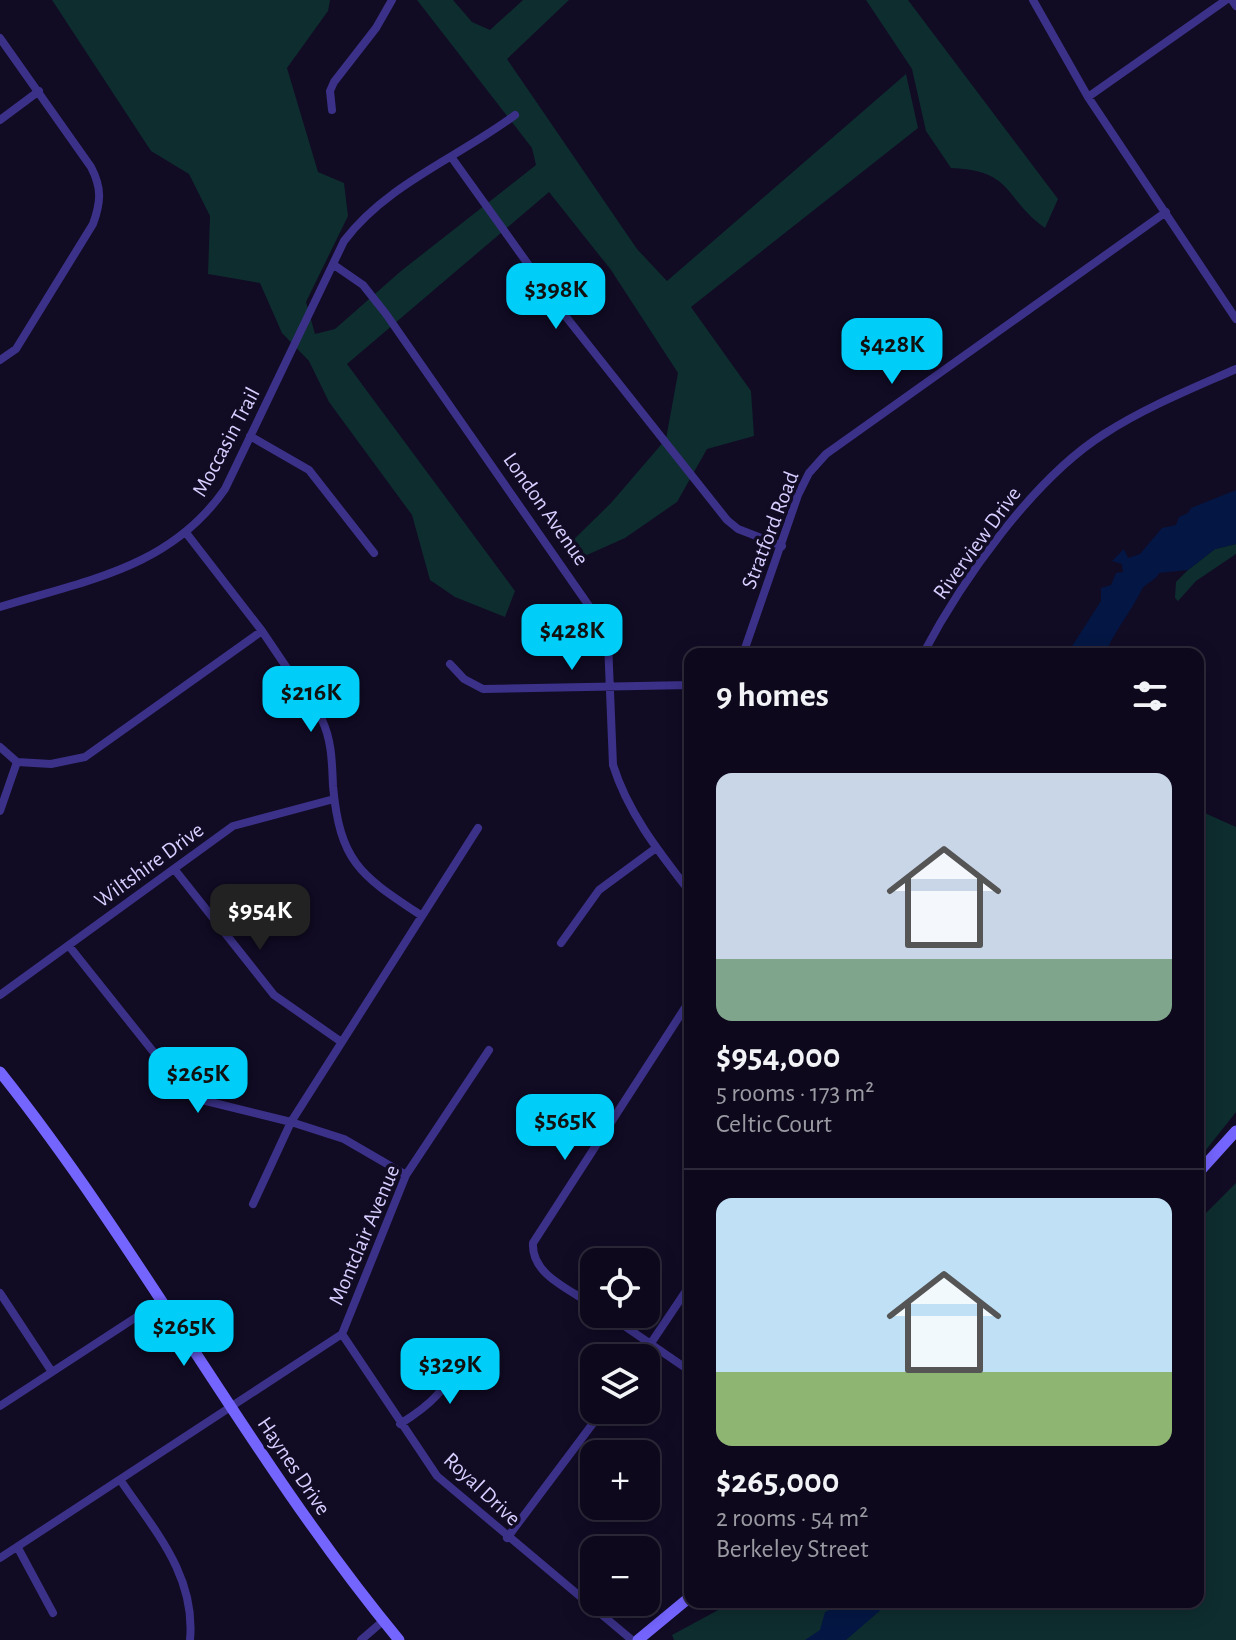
<!DOCTYPE html>
<html lang="en">
<head>
<meta charset="utf-8">
<style>
	:root { --surface:#0d081b; --page:#1b1628; --text:#f1f3f6; --muted:#9a9aa3; --line:#2d293a; --accent:#00cef9 }
	body { margin:0; font-family:"Alegreya Sans",sans-serif; background:var(--page); color:var(--text); height:100vh; display:flex; flex-direction:column; font-size:30px; white-space:nowrap }
	* { box-sizing:border-box; margin:0 }
	p { font-size:26px; color:var(--muted) }
	.icon { flex:none; width:44px; height:44px; fill:none; stroke:currentColor; stroke-width:2; stroke-linecap:round; stroke-linejoin:round }
	.map { position:relative; flex:1; overflow:hidden }
	.drawer { position:absolute; left:684px; top:648px; width:520px; height:960px; display:flex; flex-direction:column; background:var(--surface); border-radius:16px; box-shadow:0 4px 20px #0003,0 0 0 2px var(--line) }
	.drawer>* { flex:none }
	.tools { position:absolute; left:580px; top:1248px; display:grid; gap:16px }
	.tools a { display:grid; place-items:center; width:80px; height:80px; border-radius:16px; background:var(--surface); box-shadow:0 4px 20px #0003,0 0 0 2px var(--line); font-size:40px }
	.price { position:absolute; translate:-50% -68px; padding:0 18px; border-radius:16px; background:var(--accent); color:#111; font-size:26px; line-height:52px; filter:drop-shadow(0 2px 4px #0008) }
	.price::after { content:''; position:absolute; left:50%; top:48px; width:24px; height:18px; margin-left:-12px; background:inherit; clip-path:polygon(0 0,100% 0,50% 100%) }
	.price.current { background:#222; color:#fff }
	ul { padding:0; list-style:none }
	li { display:grid; align-content:center; gap:16px; height:424px; padding:0 32px }
	li+li { border-top:2px solid var(--line) }
	li span { display:grid; place-items:center; height:248px; border-radius:16px; color:#555 }
	li>.icon { margin-inline-start:auto }
	span .icon { width:144px; height:144px; fill:#fffc; stroke-width:1 }
	li b { font-size:34px }
	h2 { display:flex; justify-content:space-between; align-items:center; height:96px; padding:0 32px; font-size:34px }
	.map>svg:first-child { display:block }
</style>
</head>
<body>
<div class="map">
<svg width="1236" height="1640" viewBox="0 0 1236 1640">
	<rect width="100%" height="100%" fill="#110b24"/>
	<path fill="#0e2d2f" d="M52 0H330L328 11 287 68 318 172 344 183 348 216 306 302 315 334 335 329 401 271 536 165 532 148 417 0H453L472 22 490 30 523 0H569L507 59 637 249 667 281 906 74 918 128 691 307 751 391 754 436 707 449 677 502 625 538 578 559 564 549 611 503 666 439 678 373 611 270 549 192 347 364 515 591 505 617 455 597 430 580 412 515 329 402 309 361 282 333 260 283 208 274 210 216 189 174 151 151Z
		M866 0H908L1058 199 1045 228C1002 197 1015 171 951 168L926 131 912 69Z
		M1236 544V554L1196 581 1178 601 1175 598 1176 582 1188 570 1215 549Z
		M1198 810 1236 827V1112L1198 1160Z
		M1236 1183V1640H674L672 1635 733 1602H1198V1221Z"/>
	<path fill="#041744" d="M1236 490V544L1215 549 1188 570 1159 573C1155 582 1145 582 1141 591 1131 611 1118 627 1108 647L1109 654H1067L1101 601V588L1111 585 1116 573 1123 572 1122 564 1112 561 1124 549 1128 558 1140 554 1162 528 1176 525 1179 517 1188 513 1191 508Z
		M845 1602H890L846 1640H805L820 1630 825 1612Z"/>
	<g fill="none" stroke-linecap="round" stroke-linejoin="round">
		<path stroke="#3b3188" stroke-width="8" d="M1033 0 1088 97 1236 319
			M1232 0 1236 6
			M0 38 91 167C102 188 101 202 93 224L16 349 0 360
			M1088 97 1226 0
			M332 110 330 91 334 82 376 28 392 0
			M0 120 39 91
			M452 158 563 313 727 520 738 529 782 546
			M334 265 363 285 386 314 603 626 608 642 613 765C628 813 659 852 690 892
			M250 436 309 470 374 553
			M187 534 262 631 322 720C332 741 332 763 333 786 340 864 362 876 422 916
			M0 607C87 580 170 568 225 489L344 241C387 184 459 157 515 115
			M743 654 798 495 809 473 826 454 1166 212
			M923 654C962 580 1033 479 1104 434 1146 407 1191 389 1236 369
			M450 664 464 679 483 689 690 685
			M0 747 17 762 51 764 85 757 262 631
			M0 811 17 762
			M175 870 274 995 340 1041
			M561 943 599 890 656 848
			M69 946 179 1084 206 1101 291 1122 344 1139 406 1175
			M0 995 233 826 334 799
			M253 1204 291 1122 478 828
			M0 1293 52 1372
			M594 1306C570 1289 531 1275 533 1243L690 1000
			M607 1314 690 1371
			M342 1334 437 1476 632 1640
			M641 1358 690 1285
			M0 1406 161 1301
			M400 1424C432 1404 446 1390 462 1355
			M121 1481C155 1531 196 1576 190 1640
			M507 1538 603 1410
			M18 1548 53 1613
			M0 1558 342 1334 406 1175 489 1050
			M361 1640 383 1621"/>
		<path stroke="#7565ff" stroke-width="11" d="M0 1072C144 1253 251 1461 399 1640
			M1198 1173 1236 1131
			M638 1640 690 1597"/>
	</g>
	<g text-anchor="middle" dominant-baseline="central" stroke-width="7" stroke-linejoin="round" paint-order="stroke">
		<g font-size="22" fill="#d8ceff" stroke="#110b24">
			<text transform="translate(226 442) rotate(-62)">Moccasin Trail</text>
			<text transform="translate(546 509) rotate(55)">London Avenue</text>
			<text transform="translate(770 530) rotate(-69)">Stratford Road</text>
			<text transform="translate(977 543) rotate(-54)">Riverview Drive</text>
			<text transform="translate(149 865) rotate(-36)">Wiltshire Drive</text>
			<text transform="translate(364 1235) rotate(-67)">Montclair Avenue</text>
			<text transform="translate(294 1466) rotate(56)">Haynes Drive</text>
			<text transform="translate(482 1489) rotate(43)">Royal Drive</text>
		</g>
	</g>
</svg>
<div class="tools">
<a><svg class="icon" aria-label="locate" viewBox="0 0 24 24"><circle cx="12" cy="12" r="6"/><path d="M12 2v4M12 18v4M2 12h4M18 12h4"/></svg></a>
<a><svg class="icon" aria-label="layers" viewBox="0 0 24 24"><path d="M12 4l9 5-9 5-9-5zM3 14l9 5 9-5"/></svg></a>
<a>+</a>
<a>−</a>
</div>
<b class="price" style="left:556px;top:331px">$398K</b>
<b class="price" style="left:892px;top:386px">$428K</b>
<b class="price" style="left:572px;top:672px">$428K</b>
<b class="price" style="left:311px;top:734px">$216K</b>
<b class="price current" style="left:260px;top:952px">$954K</b>
<b class="price" style="left:198px;top:1115px">$265K</b>
<b class="price" style="left:565px;top:1162px">$565K</b>
<b class="price" style="left:184px;top:1368px">$265K</b>
<b class="price" style="left:450px;top:1406px">$329K</b>
<section class="drawer">
<h2>9 homes<svg class="icon" aria-label="filters" viewBox="0 0 24 24"><path d="M4 7h16M4 17h16"/><circle cx="9" cy="7" r="2"/><circle cx="15" cy="17" r="2"/></svg></h2>
<ul>
<li><span style="background:linear-gradient(#c9d6e8 75%,#7fa58c 0)"><svg class="icon" aria-label="home" viewBox="0 0 24 24"><path d="M3 11l9-7 9 7M6 9v11h12V9"/></svg></span><div><b>$954,000</b><p>5 rooms · 173 m²</p><p>Celtic Court</p></div></li>
<li><span style="background:linear-gradient(#bfe0f5 70%,#8fb573 0)"><svg class="icon" aria-label="home" viewBox="0 0 24 24"><path d="M3 11l9-7 9 7M6 9v11h12V9"/></svg></span><div><b>$265,000</b><p>2 rooms · 54 m²</p><p>Berkeley Street</p></div></li>
</ul>
</section>
</div>
</body>
</html>
